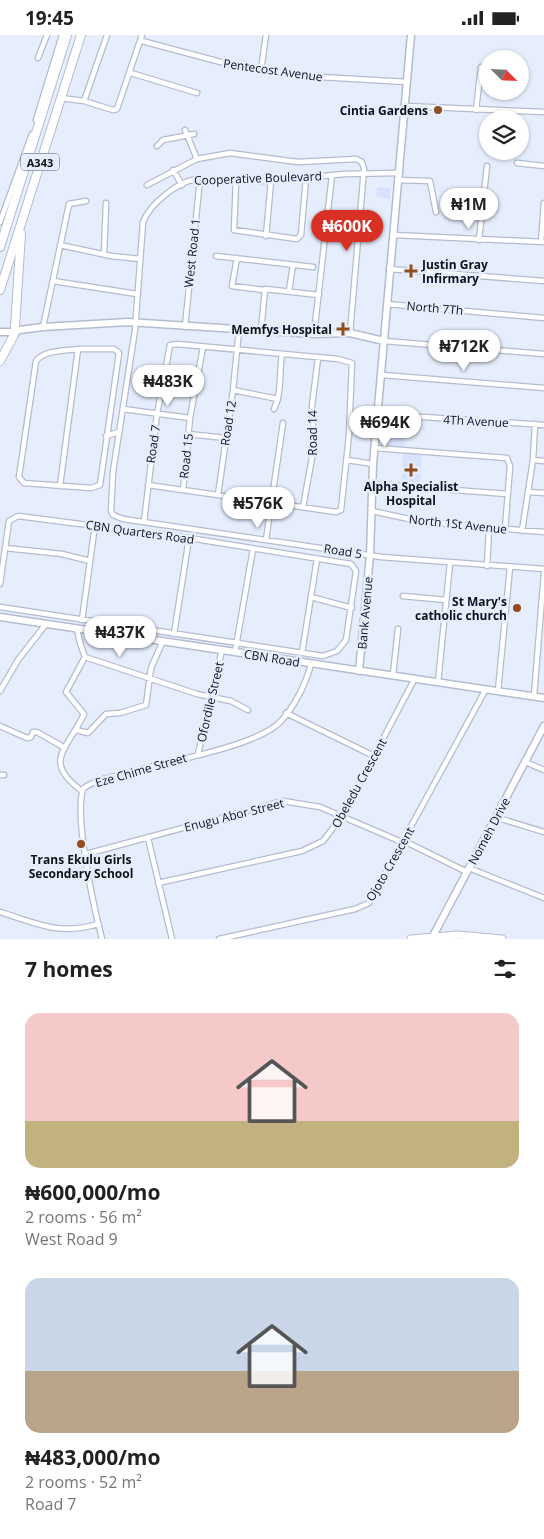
<!DOCTYPE html>
<html lang="en">
<head>
<meta charset="utf-8">
<style>
	:root { --surface:#fff; --page:#f2f2f2; --text:#222; --muted:#767676; --accent:#d93025 }
	body { margin:0; font-family:"Open Sans",sans-serif; background:var(--page); color:var(--text); height:100vh; display:flex; flex-direction:column; font-size:19px; white-space:nowrap }
	* { box-sizing:border-box; margin:0 }
	p { font-size:16px; color:var(--muted) }
	.icon { flex:none; width:28px; height:28px; fill:none; stroke:currentColor; stroke-width:2; stroke-linecap:round; stroke-linejoin:round }
	.map { position:relative; height:904px; overflow:hidden }
	.panel { display:flex; flex-direction:column; background:var(--surface); flex:1 }
	.panel>* { flex:none }
	.needle { width:32px; rotate:114deg }
	.controls { position:absolute; left:479px; top:15px; display:grid; gap:10px }
	.controls a { display:grid; place-items:center; width:50px; height:50px; border-radius:50%; background:var(--surface); box-shadow:0 1px 4px #0004; font-size:25px }
	.price { position:absolute; translate:-50% -42px; padding:0 11px; border-radius:18px; background:#fff; color:#222; font-size:16px; line-height:32px; filter:drop-shadow(0 1px 2px #0008) }
	.price::after { content:''; position:absolute; left:50%; top:30px; width:15px; height:11px; margin-left:-8px; background:inherit; clip-path:polygon(0 0,100% 0,50% 100%) }
	.price.on { background:var(--accent); color:#fff }
	ul { padding:0; list-style:none }
	li { display:grid; align-content:center; gap:10px; height:265px; padding:0 25px }
	li span { display:grid; place-items:center; height:155px; border-radius:15px; color:#555 }
	li>.icon { margin-inline-start:auto }
	span .icon { width:90px; height:90px; fill:#fffc; stroke-width:1 }
	li b { font-size:21px }
	h2 { display:flex; justify-content:space-between; align-items:center; height:60px; padding:0 25px; font-size:21px }
	.status { display:flex; justify-content:space-between; align-items:center; height:35px; padding:0 25px; background:var(--surface); direction:ltr }
	.status svg { height:14px; fill:currentColor }
	.map>svg:first-child { display:block }
</style>
</head>
<body>
<div class="status"><b>19:45</b><svg viewBox="0 0 49 12"><path d="M0 12V9h3v3zM5 12V6h3v6zM10 12V3h3v9zM15 12V0h3v12zM26 1h20v11H26zM47 4h2v5h-2z"/></svg></div>
<div class="map">
<svg width="544" height="904" viewBox="0 0 544 904">
	<rect width="100%" height="100%" fill="#e6eefe"/>
	<path fill="#d7e3fe" d="M377 152 391 153 390 164 376 162Z
		M383 382 407 384 404 412 381 411Z
		M403 419 422 420 420 449H401Z"/>
	<g fill="none" stroke-linecap="round" stroke-linejoin="round">
		<defs>
			<path id="minor" d="M142 6 243 33 320 42 407 47
				M38 23 47 0
				M261 35 266 0
				M131 38 197 58
				M61 63 84 66 113 75 117 74 142 0
				M84 66 107 0
				M405 71 544 77
				M476 75 481 32
				M36 85 62 0
				M157 111 163 105 194 99
				M197 124 230 118 298 127 356 124 362 127 364 134 350 298
				M517 128 544 131
				M173 135 182 150
				M400 138 345 139 266 146 196 144C177 147 150 169 143 187L135 295 113 437 111 476 113 480 123 484 381 522 544 534
				M236 145 234 195 297 204 301 200 306 143
				M399 145 430 146 436 177
				M147 150 197 124 185 95
				M0 187 32 99
				M394 200 544 207
				M266 201 271 146
				M479 205 487 131
				M541 207 544 168
				M60 210 111 221 140 224
				M104 219 106 168
				M216 221 313 232
				M237 223 232 251 264 255
				M389 234 544 246
				M53 246 137 259
				M289 256 293 230
				M387 269 544 283
				M43 292 69 169 86 166
				M185 292 200 144
				M261 296 265 254 319 260
				M314 299 332 140
				M384 306 544 319
				M78 314H114L119 318 100 450 91 453 24 448 19 442 36 326C44 315 65 316 78 314Z
				M382 340 544 353
				M233 355 278 364
				M123 374 190 383
				M274 374C282 358 279 337 282 319
				M378 379 544 390
				M188 399 226 403
				M106 401 119 397
				M375 413 507 423 510 431 505 495
				M347 425 373 429
				M533 425 544 426
				M373 449 508 459
				M60 451 78 314
				M183 455 190 383 203 312
				M528 457 544 458
				M218 460 233 355 239 295
				M303 472 314 412 312 371 318 323
				M372 476 423 487 544 497
				M144 487 157 379 170 310 177 309 338 324 352 328 349 400 341 475 336 477 148 450
				M522 496 533 425 535 389
				M266 505 283 388
				M5 513 62 519 90 526
				M487 531 489 494
				M0 549 9 486 18 481 189 503 351 529 356 536 346 605 337 616 323 621 0 572
				M403 561 446 565
				M311 562 352 573
				M82 585 95 490
				M77 594 80 608 85 622 197 659 231 666 248 675
				M174 599 189 503
				M235 617 253 514
				M302 618 317 524
				M393 640 398 594
				M438 647 450 528
				M0 656 18 625 46 589
				M498 656 510 532
				M534 661 544 538
				M286 678 374 721
				M0 691 27 703 31 702 33 697H37L65 713
				M76 695 88 698 106 679 120 678 146 670 151 633 163 606
				M198 719 222 615
				M525 727 544 735
				M0 740H4
				M82 756C41 726 68 714 84 679L66 657 85 622
				M495 782 544 797
				M148 803 172 904
				M404 806 467 837
				M86 819 283 766 320 772 404 808
				M469 833 544 863
				M158 848 302 816 323 806 343 780 415 643
				M0 877C36 888 58 901 98 889
				M102 904C94 873 74 782 83 754 93 745 113 742 126 738 164 727 250 713 278 689 293 675 306 649 311 629
				M219 904 355 874 369 868 486 654"/>
			<path id="secondary" d="M0 297H11L14 300 19 295 43 292 128 287 314 299 350 298 384 306
				M0 582 544 663
				M359 636 370 520 373 429 411 0
				M433 901 544 691"/>
			<path id="primary" d="M411 904 458 900 502 904"/>
			<path id="trunk" d="M0 212 67 0
				M0 255 81 0
				M15 292 21 199
				M0 326 14 300"/>
		</defs>
		<use href="#minor" stroke="#b3bccf" stroke-width="7"/>
		<use href="#secondary" stroke="#b3bccf" stroke-width="9"/>
		<use href="#primary" stroke="#b3bccf" stroke-width="9"/>
		<use href="#trunk" stroke="#b3bccf" stroke-width="10"/>
		<use href="#minor" stroke="#fff" stroke-width="4.5"/>
		<use href="#secondary" stroke="#fff" stroke-width="6"/>
		<use href="#primary" stroke="#fff" stroke-width="7"/>
		<use href="#trunk" stroke="#fff" stroke-width="8"/>
	</g>
	<g fill="#904e1d" stroke="#e6eefe" stroke-width="2">
		<circle cx="438" cy="75" r="5"/>
		<path d="M408.5 228.5h5v5h5v5h-5v5h-5v-5h-5v-5h5z"/>
		<path d="M340.5 286.5h5v5h5v5h-5v5h-5v-5h-5v-5h5z"/>
		<path d="M408.5 427.5h5v5h5v5h-5v5h-5v-5h-5v-5h5z"/>
		<circle cx="517" cy="573" r="5"/>
		<circle cx="81" cy="809" r="5"/>
	</g>
	<g text-anchor="middle" dominant-baseline="central" stroke-width="5" stroke-linejoin="round" paint-order="stroke">
		<rect fill="#e6eefe" stroke="#50545e" stroke-width="1" x="21" y="118.5" width="38" height="17" rx="4"/>
		<g font-size="11" font-weight="bold" fill="#0f1219">
			<text x="40" y="127">A343</text>
		</g>
		<g font-size="12" fill="#0f1219" stroke="#e6eefe">
			<text transform="translate(273 35) rotate(8)">Pentecost Avenue</text>
			<text transform="translate(258 143) rotate(-2)">Cooperative Boulevard</text>
			<text transform="translate(192 218) rotate(-84)">West Road 1</text>
			<text transform="translate(435 273) rotate(5)">North 7Th</text>
			<text transform="translate(476 386) rotate(3)">4Th Avenue</text>
			<text transform="translate(228 388) rotate(-81)">Road 12</text>
			<text transform="translate(312 398) rotate(-90)">Road 14</text>
			<text transform="translate(153 409) rotate(-82)">Road 7</text>
			<text transform="translate(186 421) rotate(-84)">Road 15</text>
			<text transform="translate(458 489) rotate(6)">North 1St Avenue</text>
			<text transform="translate(140 497) rotate(8)">CBN Quarters Road</text>
			<text transform="translate(343 516) rotate(9)">Road 5</text>
			<text transform="translate(365 578) rotate(-85)">Bank Avenue</text>
			<text transform="translate(272 623) rotate(9)">CBN Road</text>
			<text transform="translate(210 667) rotate(-77)">Ofordile Street</text>
			<text transform="translate(141 735) rotate(-16)">Eze Chime Street</text>
			<text transform="translate(359 748) rotate(-61)">Obeledu Crescent</text>
			<text transform="translate(234 780) rotate(-14)">Enugu Abor Street</text>
			<text transform="translate(489 796) rotate(-62)">Nomeh Drive</text>
			<text transform="translate(390 829) rotate(-60)">Ojoto Crescent</text>
		</g>
		<g font-size="12" font-weight="bold" fill="#0f1219" stroke="#e6eefe" text-anchor="end">
			<text x="428" y="75">Cintia Gardens</text>
			<text x="422" y="229" text-anchor="start">Justin Gray<tspan x="422" dy="14">Infirmary</tspan></text>
			<text x="332" y="294">Memfys Hospital</text>
			<text x="411" y="451" text-anchor="middle">Alpha Specialist<tspan x="411" dy="14">Hospital</tspan></text>
			<text x="507" y="566">St Mary's<tspan x="507" dy="14">catholic church</tspan></text>
			<text x="81" y="824" text-anchor="middle">Trans Ekulu Girls<tspan x="81" dy="14">Secondary School</tspan></text>
		</g>
	</g>
</svg>
<div class="controls">
<a><svg class="needle" viewBox="-14 -14 28 28"><path d="M0-13l5 13h-10z" fill="#e53935"/><path d="M0 13l5-13h-10z" fill="#767676"/></svg></a>
<a><svg class="icon" aria-label="layers" viewBox="0 0 24 24"><path d="M12 4l9 5-9 5-9-5zM3 14l9 5 9-5"/></svg></a>
</div>
<b class="price" style="left:469px;top:195px">₦1M</b>
<b class="price on" style="left:347px;top:217px">₦600K</b>
<b class="price" style="left:464px;top:337px">₦712K</b>
<b class="price" style="left:168px;top:372px">₦483K</b>
<b class="price" style="left:385px;top:413px">₦694K</b>
<b class="price" style="left:258px;top:494px">₦576K</b>
<b class="price" style="left:120px;top:623px">₦437K</b>
</div>
<section class="panel">
<h2>7 homes<svg class="icon" aria-label="filters" viewBox="0 0 24 24"><path d="M4 7h16M4 17h16"/><circle cx="9" cy="7" r="2"/><circle cx="15" cy="17" r="2"/></svg></h2>
<ul>
<li><span style="background:linear-gradient(#f6c9c9 70%,#c2b280 0)"><svg class="icon" aria-label="home" viewBox="0 0 24 24"><path d="M3 11l9-7 9 7M6 9v11h12V9"/></svg></span><div><b>₦600,000/mo</b><p>2 rooms · 56 m²</p><p>West Road 9</p></div></li>
<li><span style="background:linear-gradient(#c9d6e8 60%,#b9a48a 0)"><svg class="icon" aria-label="home" viewBox="0 0 24 24"><path d="M3 11l9-7 9 7M6 9v11h12V9"/></svg></span><div><b>₦483,000/mo</b><p>2 rooms · 52 m²</p><p>Road 7</p></div></li>
</ul>
</section>
</body>
</html>
